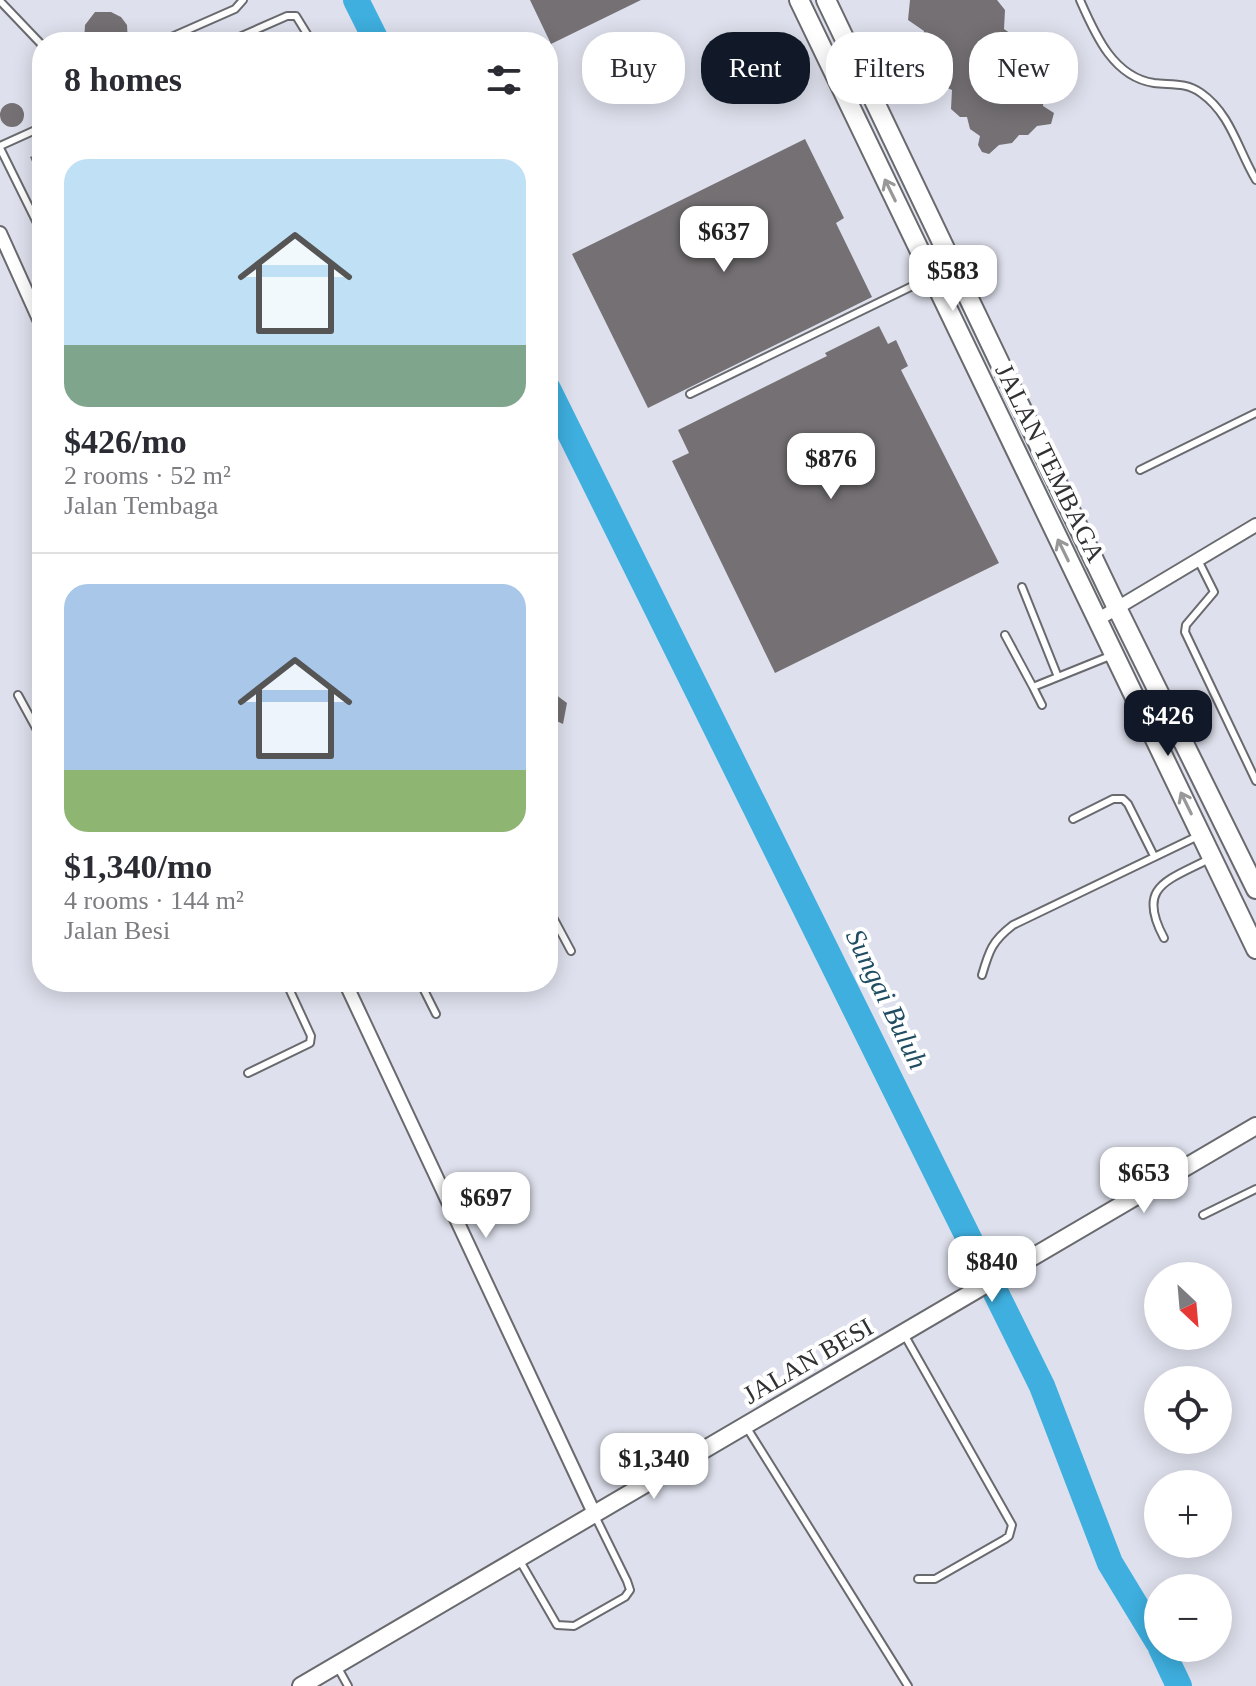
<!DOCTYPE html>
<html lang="en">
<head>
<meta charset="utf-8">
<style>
	:root { --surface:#fff; --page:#f7f7f7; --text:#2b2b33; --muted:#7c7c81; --line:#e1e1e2; --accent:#111827 }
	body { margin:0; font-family:Georgia,serif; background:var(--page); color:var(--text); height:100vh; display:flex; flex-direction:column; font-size:30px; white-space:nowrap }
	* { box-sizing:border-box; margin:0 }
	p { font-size:26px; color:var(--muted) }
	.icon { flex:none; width:44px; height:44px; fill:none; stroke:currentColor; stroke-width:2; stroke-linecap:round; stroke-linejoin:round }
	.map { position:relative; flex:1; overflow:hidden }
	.panel { position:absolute; left:32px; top:32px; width:526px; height:960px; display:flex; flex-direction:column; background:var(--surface); border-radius:32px; box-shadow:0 4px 20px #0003 }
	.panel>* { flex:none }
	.top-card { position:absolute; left:582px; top:32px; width:554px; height:72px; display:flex; gap:16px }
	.needle { width:52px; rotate:154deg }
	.controls { position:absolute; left:1144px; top:1262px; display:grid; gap:16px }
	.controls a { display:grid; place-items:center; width:88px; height:88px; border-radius:50%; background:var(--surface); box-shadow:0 4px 20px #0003; font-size:40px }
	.price { position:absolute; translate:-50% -68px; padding:0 18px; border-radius:16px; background:#fff; color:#222; font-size:26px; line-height:52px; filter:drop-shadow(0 2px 4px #0008) }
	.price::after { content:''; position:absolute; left:50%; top:48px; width:24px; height:18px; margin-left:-12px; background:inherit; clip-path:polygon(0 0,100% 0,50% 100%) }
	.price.active { background:var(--accent); color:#fff }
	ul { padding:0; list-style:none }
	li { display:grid; align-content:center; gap:16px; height:424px; padding:0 32px }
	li+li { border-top:2px solid var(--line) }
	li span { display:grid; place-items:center; height:248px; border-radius:24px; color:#555 }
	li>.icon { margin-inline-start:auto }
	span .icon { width:144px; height:144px; fill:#fffc; stroke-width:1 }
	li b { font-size:34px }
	h2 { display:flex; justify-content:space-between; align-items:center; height:96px; padding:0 32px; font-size:34px }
	.chip { padding:0 28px; border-radius:32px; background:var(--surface); box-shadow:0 4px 20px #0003; font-size:28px; line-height:72px }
	.chip.active { background:var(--accent); color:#fff }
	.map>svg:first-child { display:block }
</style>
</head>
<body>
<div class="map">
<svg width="1256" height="1686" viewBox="0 0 1256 1686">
	<rect width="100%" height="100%" fill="#e8e9ed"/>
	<path fill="#dee1ed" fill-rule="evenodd" d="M0 0H1256V1686H0ZM42 42H548V982H42ZM1158 1276H1218V1336H1158ZM1158 1380H1218V1440H1158ZM1158 1484H1218V1544H1158ZM1158 1588H1218V1648H1158Z"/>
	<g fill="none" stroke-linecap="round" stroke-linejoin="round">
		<path stroke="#3eafdf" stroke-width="26" d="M356 0 377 42
			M548 389 1042 1386 1110 1563 1158 1642
			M1161 1648 1179 1686"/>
	</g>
	<path fill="#747073" d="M530 0H641L551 44Z
		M910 0H997L1005 10 1004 29 1020 40 1018 59 1034 69 1033 86 1044 93 1043 106 1054 113 1051 124 1037 126 1028 135H1019L1012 143 999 145 989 154 982 152 978 145 980 136 970 129 967 117H960L951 109 952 90 941 85 936 80 938 61 922 50 921 44 924 31 908 20Z
		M95 12H111L121 17 127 25 128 42H84L85 25Z
		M0 115a12 12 0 1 1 24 0a12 12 0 1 1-24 0Z
		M805 139 844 218 836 223 872 297 648 408 572 254Z
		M42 152V185L30 157Z
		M879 326 888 344 896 340 908 366 901 370 999 563 775 673 672 461 689 453 678 430 827 356 825 353Z
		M548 689 567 703 563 724 548 717Z"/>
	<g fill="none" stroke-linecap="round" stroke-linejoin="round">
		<defs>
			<path id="service" d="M1080 0C1095 34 1113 77 1154 83 1171 85 1186 82 1201 93 1231 114 1238 150 1256 180
				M0 1 42 45
				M160 42 235 9 243 0
				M228 42 287 16H296L312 42
				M0 146 42 127
				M0 148 42 233
				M690 394 929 278
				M1140 470 1256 413
				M1198 560 1214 592 1186 625 1185 632 1256 781
				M1022 587 1058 677
				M1005 635 1033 687 1110 656
				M1033 687 1042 705
				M18 695 42 739
				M1073 819 1113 799H1123L1128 804 1154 856
				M548 908 571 951
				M1164 938C1136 886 1167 881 1209 859
				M982 975C989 951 992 941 1013 925L1198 836
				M420 982 436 1014
				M248 1073 310 1043 311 1036 286 982
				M1203 1215 1256 1189
				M905 1336 1012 1525 1009 1536 1005 1539 935 1579H918
				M747 1428 908 1686
				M520 1561 557 1625 574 1626 625 1597 630 1590 627 1581 595 1516
				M338 1668 348 1686"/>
			<path id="minor" d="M0 233 42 326
				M1097 620 1256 525
				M345 982 594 1513"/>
			<path id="tertiary" d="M301 1686 1256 1126"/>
			<path id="secondary" d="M799 0 1256 949
				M826 0 1117 608 1256 889"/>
		</defs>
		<use href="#service" stroke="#696a6e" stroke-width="10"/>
		<use href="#minor" stroke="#696a6e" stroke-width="16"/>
		<use href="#tertiary" stroke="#696a6e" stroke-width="20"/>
		<use href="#secondary" stroke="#696a6e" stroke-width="22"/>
		<use href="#service" stroke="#fff" stroke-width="6"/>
		<use href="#minor" stroke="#fff" stroke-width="12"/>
		<use href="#tertiary" stroke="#fff" stroke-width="16"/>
		<use href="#secondary" stroke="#fff" stroke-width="18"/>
	</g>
	<defs><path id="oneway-shaft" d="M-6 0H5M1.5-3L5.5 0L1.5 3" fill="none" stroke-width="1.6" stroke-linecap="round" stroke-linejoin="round" transform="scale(2)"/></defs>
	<g stroke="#989899">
		<use href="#oneway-shaft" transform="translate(890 190) rotate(-116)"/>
		<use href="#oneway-shaft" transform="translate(1063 550) rotate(-116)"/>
		<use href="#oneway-shaft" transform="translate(1186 803) rotate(-116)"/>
	</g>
	<g text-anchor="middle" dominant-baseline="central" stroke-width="8" stroke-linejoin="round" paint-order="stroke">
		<g font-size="26" fill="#313133" stroke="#fff">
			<text transform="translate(1050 463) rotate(64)">JALAN TEMBAGA</text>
			<text transform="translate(808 1361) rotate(-30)">JALAN BESI</text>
		</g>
		<g font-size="28" font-style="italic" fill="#1f4d62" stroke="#fff">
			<text transform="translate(887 999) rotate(64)">Sungai Buluh</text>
		</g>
	</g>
</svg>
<div class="controls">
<a><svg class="needle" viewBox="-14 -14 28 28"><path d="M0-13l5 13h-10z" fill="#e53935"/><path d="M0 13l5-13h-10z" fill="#7c7c81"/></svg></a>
<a><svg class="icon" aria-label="locate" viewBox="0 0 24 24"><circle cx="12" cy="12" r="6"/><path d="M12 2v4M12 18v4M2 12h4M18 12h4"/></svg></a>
<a>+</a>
<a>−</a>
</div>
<b class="price" style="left:724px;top:274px">$637</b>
<b class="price" style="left:953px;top:313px">$583</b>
<b class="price" style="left:831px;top:501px">$876</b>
<b class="price active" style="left:1168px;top:758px">$426</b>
<b class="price" style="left:1144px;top:1215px">$653</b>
<b class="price" style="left:486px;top:1240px">$697</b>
<b class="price" style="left:992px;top:1304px">$840</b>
<b class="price" style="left:654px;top:1501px">$1,340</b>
<div class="top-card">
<a class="chip">Buy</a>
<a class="chip active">Rent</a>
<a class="chip">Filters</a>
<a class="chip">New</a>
</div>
<section class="panel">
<h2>8 homes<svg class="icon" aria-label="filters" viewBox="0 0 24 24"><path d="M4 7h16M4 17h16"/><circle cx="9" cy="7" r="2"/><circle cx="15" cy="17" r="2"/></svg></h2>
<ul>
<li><span style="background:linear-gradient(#bfe0f5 75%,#7fa58c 0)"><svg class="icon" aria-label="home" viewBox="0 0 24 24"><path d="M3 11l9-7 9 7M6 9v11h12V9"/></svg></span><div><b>$426/mo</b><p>2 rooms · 52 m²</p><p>Jalan Tembaga</p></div></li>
<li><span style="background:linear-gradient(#a9c7e8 75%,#8fb573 0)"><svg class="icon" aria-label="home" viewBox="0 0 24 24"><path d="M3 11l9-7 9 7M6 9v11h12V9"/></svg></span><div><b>$1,340/mo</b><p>4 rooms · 144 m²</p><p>Jalan Besi</p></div></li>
</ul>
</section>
</div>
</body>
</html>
